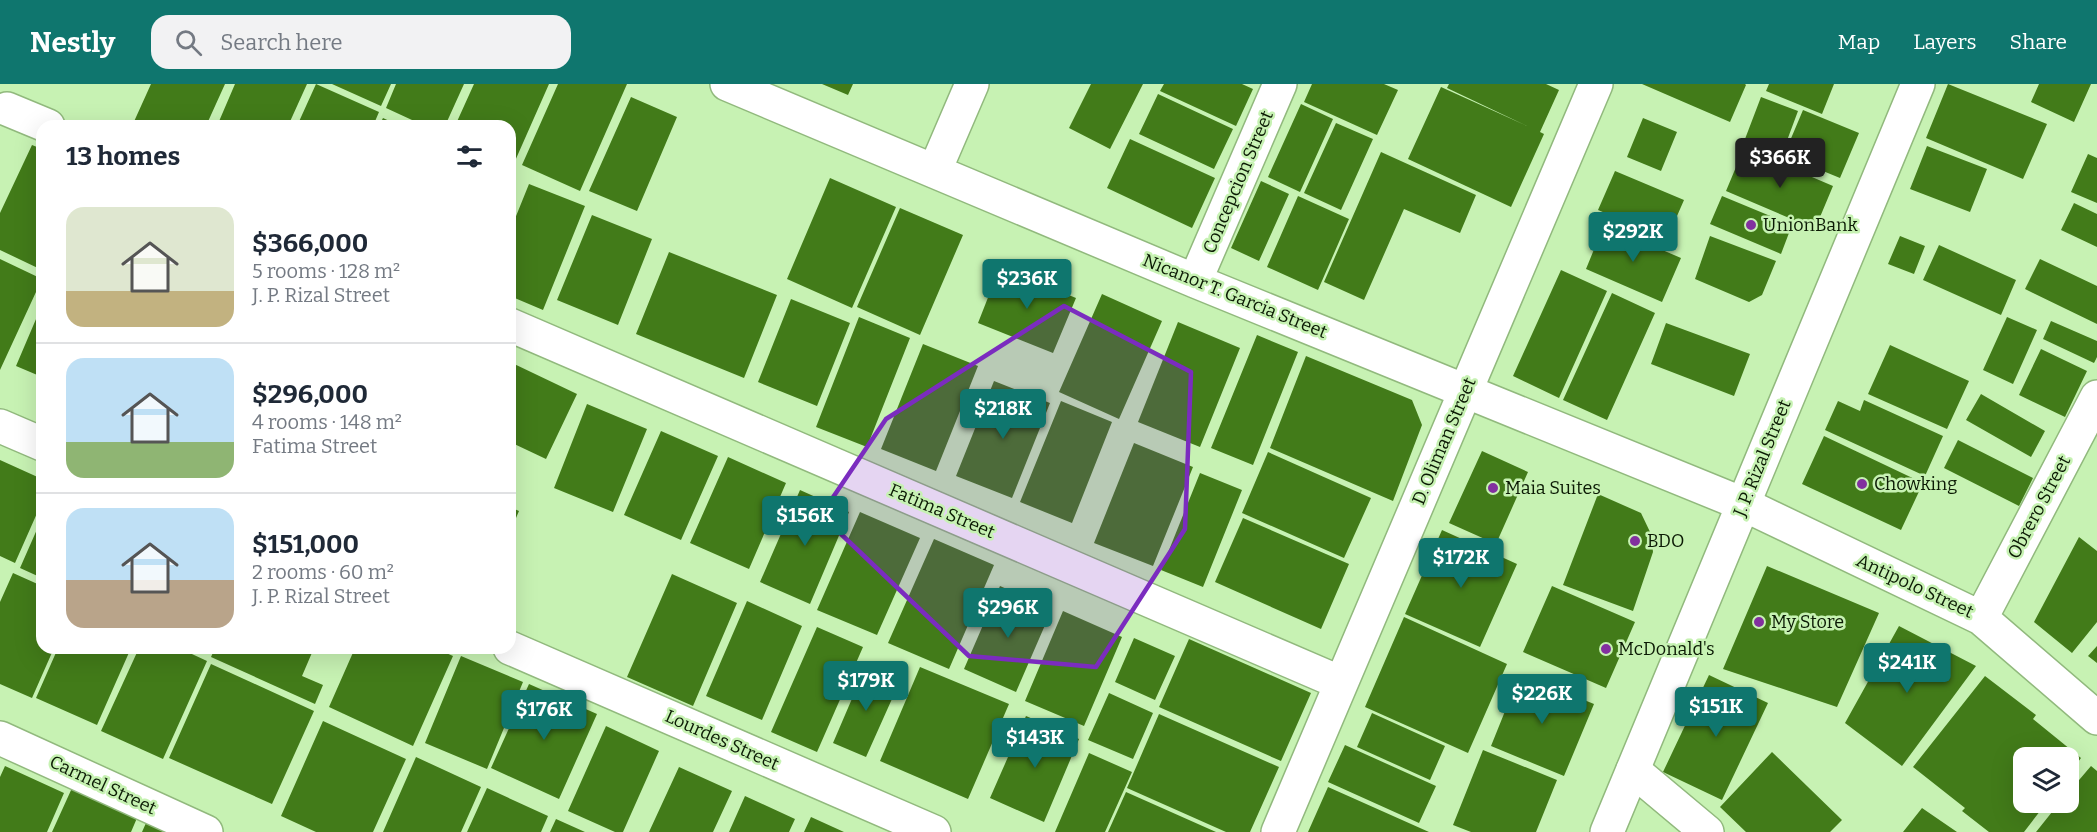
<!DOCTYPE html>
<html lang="en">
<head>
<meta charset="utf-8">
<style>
	:root { --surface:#fff; --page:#f2f2f3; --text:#1f2937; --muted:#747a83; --line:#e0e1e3; --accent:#0f766e }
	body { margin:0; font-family:Bitter,serif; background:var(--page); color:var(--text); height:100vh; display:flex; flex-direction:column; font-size:22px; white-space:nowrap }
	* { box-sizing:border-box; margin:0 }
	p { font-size:20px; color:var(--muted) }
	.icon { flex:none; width:33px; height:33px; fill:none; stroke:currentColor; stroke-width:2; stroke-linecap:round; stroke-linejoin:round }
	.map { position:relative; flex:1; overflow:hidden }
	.drawer { position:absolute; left:36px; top:36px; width:480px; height:534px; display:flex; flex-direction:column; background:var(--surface); border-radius:18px; box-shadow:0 6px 24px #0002 }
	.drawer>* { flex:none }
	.tools { position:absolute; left:2013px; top:663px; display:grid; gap:12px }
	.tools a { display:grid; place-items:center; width:66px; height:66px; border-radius:12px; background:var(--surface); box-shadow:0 6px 24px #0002; font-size:30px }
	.price { position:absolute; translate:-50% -51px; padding:0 14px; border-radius:6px; background:var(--accent); color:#fff; font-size:20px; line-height:39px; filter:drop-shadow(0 2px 3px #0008) }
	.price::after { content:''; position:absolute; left:50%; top:36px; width:18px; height:14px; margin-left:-9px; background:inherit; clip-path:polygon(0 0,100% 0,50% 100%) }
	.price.current { background:#222; color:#fff }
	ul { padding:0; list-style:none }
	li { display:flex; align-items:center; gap:18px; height:150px; padding:0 30px }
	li+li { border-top:2px solid var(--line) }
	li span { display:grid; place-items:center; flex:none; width:168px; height:120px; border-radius:18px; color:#555 }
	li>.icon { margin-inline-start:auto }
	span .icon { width:72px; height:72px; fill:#fffc; stroke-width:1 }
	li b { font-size:26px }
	h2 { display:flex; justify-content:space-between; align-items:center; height:72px; padding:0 30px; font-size:26px }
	header { display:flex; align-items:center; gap:36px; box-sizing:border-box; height:84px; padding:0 30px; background:var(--accent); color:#fff }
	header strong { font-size:28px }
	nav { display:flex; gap:33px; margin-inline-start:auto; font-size:21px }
	.search { width:420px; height:54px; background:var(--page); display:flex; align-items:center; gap:15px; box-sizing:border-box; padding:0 21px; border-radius:18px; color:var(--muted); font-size:22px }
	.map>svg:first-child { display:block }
</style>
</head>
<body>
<header>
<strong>Nestly</strong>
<div class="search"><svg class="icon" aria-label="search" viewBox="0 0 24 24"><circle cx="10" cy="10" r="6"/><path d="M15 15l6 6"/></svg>Search here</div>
<nav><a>Map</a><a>Layers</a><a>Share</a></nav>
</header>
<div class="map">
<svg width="2097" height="748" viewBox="0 0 2097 748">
	<rect width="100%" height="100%" fill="#c7f2b3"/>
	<path fill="#427b19" d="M151 0H225L206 42H132Z
		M235 0H307L288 42H217Z
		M316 0 379 28 373 42H297Z
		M332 0H391L381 22Z
		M396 0H464L445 42H425L386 24Z
		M474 0H549L515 77 510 75V42H455Z
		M558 0H627L580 107 522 81Z
		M822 0H853L848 11Z
		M1091 0H1143L1110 65 1069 44Z
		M1164 0H1242L1253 5 1236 42 1160 7Z
		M1312 0H1384L1398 6 1377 51 1304 18Z
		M1449 0H1546L1559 6 1540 48 1544 50 1511 123 1408 75 1441 3 1527 42 1447 4Z
		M1642 0H1745L1746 1 1730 38Z
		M1769 0H1834L1822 30 1766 7Z
		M1948 0 2047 40 2023 95 1926 54Z
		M2039 0H2091L2074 38 2031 18Z
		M1158 10 1233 45 1214 85 1139 50Z
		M631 13 677 33 637 127 589 107Z
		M1761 13 1798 27 1782 70 1745 55Z
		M1301 20 1333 35 1300 108 1268 93Z
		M1803 26 1859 49 1840 94 1784 71Z
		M383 34 400 42H379Z
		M1643 34 1677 48 1661 87 1627 73Z
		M1336 39 1373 55 1341 126 1304 109Z
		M1130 55 1215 94 1192 144 1107 104Z
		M32 61 42 65V186L0 166V129Z
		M1927 62 1987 85 1970 128 1910 105Z
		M1744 64 1833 102 1815 145 1726 107Z
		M1381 68 1476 111 1460 149 1404 125 1364 216 1324 198Z
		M2088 70 2097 74V119L2071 108Z
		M1615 87 1684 116 1667 155 1598 126Z
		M830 94 896 123 852 224 787 195Z
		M1261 97 1289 110 1259 177 1231 164Z
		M529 100 585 122 543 226 510 212V147Z
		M1298 112 1349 135 1318 206 1267 183Z
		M1722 112 1792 141 1781 170 1710 140Z
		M2074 119 2097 130V163L2061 146Z
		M900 124 963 151 920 251 857 223Z
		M592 131 652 155 618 241 557 216Z
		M1604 141 1681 174 1662 218 1586 185Z
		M1710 152 1776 177 1762 211 1749 218 1695 195Z
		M1900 152 1925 162 1914 190 1888 180Z
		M1939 161 2016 196 2001 231 1923 196Z
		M669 168 777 211 744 294 636 250Z
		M0 175 42 195 0 286Z
		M2040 175 2097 202V240L2025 205Z
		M1000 183 1076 214 1053 269 978 239Z
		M1561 186 1607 207 1559 314 1513 292Z
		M1612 209 1655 229 1607 336 1563 316Z
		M1102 210 1162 237 1119 335 1059 308Z
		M791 215 850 239 817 322 758 298Z
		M42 221V293L16 282Z
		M859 233 910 254 867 363 816 343Z
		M2007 233 2037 246 2013 300 1983 286Z
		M2051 237 2097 257V273L2094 279 2043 255Z
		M1178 238 1240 264 1200 363 1138 338Z
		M1666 239 1750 270 1734 312 1651 280Z
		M1257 251 1298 268 1253 381 1211 364Z
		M923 260 978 282 936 387 881 365Z
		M1890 261 1969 297 1947 345 1868 310Z
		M2041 265 2087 287 2065 333 2019 311Z
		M1306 272 1412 316 1422 341 1393 417 1270 364Z
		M510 278 577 310 546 375 510 358Z
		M994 297 1050 319 1012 414 956 392Z
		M1981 310 2045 347 2031 373 1966 336Z
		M1864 316 1943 352 1925 392 1825 346 1838 317 1860 327Z
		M1061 317 1112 338 1072 439 1020 418Z
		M587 320 647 345 613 428 554 404Z
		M661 347 718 372 681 456 624 431Z
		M1824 352 1923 399 1901 446 1802 400Z
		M1958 356 2033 394 2019 422 1944 384Z
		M1134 359 1193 383 1153 482 1094 459Z
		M1482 367 1528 388 1496 460 1449 439Z
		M1268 368 1371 414 1344 474 1242 429Z
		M728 373 786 399 749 485 690 459Z
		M0 376 42 395V418L15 479 0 472Z
		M1200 389 1242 406 1203 503 1161 486Z
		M800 406 849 428 810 520 760 498Z
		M1598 410 1641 429 1651 450 1653 468 1633 527 1563 501Z
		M510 423 519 427 510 448Z
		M860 428 920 454 877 551 817 526Z
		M42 434V494L20 484Z
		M1243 434 1349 480 1321 545 1215 498Z
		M1442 446 1517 480 1480 563 1405 530Z
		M2079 453 2097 467V538L2072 569 2034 538Z
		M934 455 994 481 949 585 888 559Z
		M1767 482 1879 529 1837 623 1723 585Z
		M13 489 42 502V564H54L32 614 0 600V518Z
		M672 490 737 519 693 622 627 593Z
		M1000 502 1052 525 1016 608 964 585Z
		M1552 502 1635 538 1606 604 1523 568Z
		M747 517 802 542 762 636 706 612Z
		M1063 527 1122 553 1084 642 1025 617Z
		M1404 533 1507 580 1468 669 1365 623Z
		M1899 542 1976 582 1902 682 1845 639Z
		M817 543 863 563 817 668 771 648Z
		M1134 554 1175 572 1155 616 1115 598Z
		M1189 555 1311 609 1281 677 1159 623Z
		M2097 562V579L2088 572Z
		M58 564H131L97 641 36 614Z
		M139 564H179L207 577 163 675 101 647Z
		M215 564H314L302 592 323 601 315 620 211 573Z
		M355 564H435L453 572 413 662 329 623Z
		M461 572 523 598 487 685 425 659Z
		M211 580 314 627 272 720 169 674Z
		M866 582 900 597 866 673 833 659Z
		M920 583 1009 620 968 715 880 677Z
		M1520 590 1594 620 1564 692 1491 662Z
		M1709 591 1768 619 1722 716 1663 688Z
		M1985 592 2036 631 2033 635 2081 674 2068 691V674H2024V718H2047L2024 748H1989L1962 727 1965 724 1913 683Z
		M529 600 597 630 559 715 491 684Z
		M1109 609 1153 629 1133 675 1088 656Z
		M1372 629 1445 662 1430 696 1357 663Z
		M1159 630 1279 683 1250 748H1226L1127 704Z
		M1026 632 1079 655 1044 738 990 714Z
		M323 637 406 675 373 748H316L281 732Z
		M606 642 659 667 623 748H615L568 727Z
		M1345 661 1436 702 1419 739 1328 698Z
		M1483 666 1557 696 1536 748H1471L1453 741Z
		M1772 668 1842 736 1830 748H1746L1720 723Z
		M1089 669 1132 688 1105 748H1055Z
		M416 673 481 703 461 748H383Z
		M5 682 64 709 47 748H0V693Z
		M2091 682 2097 687V748H2036L2060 718H2068V709Z
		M679 683 732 707 713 748H649Z
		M1328 703 1429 748H1308Z
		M72 704 137 734 131 748H52Z
		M487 704 548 732 541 748H467Z
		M1126 708 1216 748H1108Z
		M745 712 795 735 789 748H729Z
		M1922 724 1957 748H1903Z
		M811 733 844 748H804Z
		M556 735 585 748H550Z
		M146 739 166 748H142Z"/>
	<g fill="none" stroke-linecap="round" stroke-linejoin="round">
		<defs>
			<path id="minor" d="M727 0 1195 197 1743 420 1981 534 2097 634
				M7 25 48 42
				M935 86 972 0
				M1195 197 1280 0
				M510 241 1341 599
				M0 342 42 360
				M1981 534 2097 313
				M510 564 934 748
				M0 654 206 748
				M1633 686 1707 748
				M1278 748 1596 0"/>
			<path id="major" d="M1607 748 1918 0"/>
		</defs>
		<use href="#minor" stroke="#91b97d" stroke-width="36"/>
		<use href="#major" stroke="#91b97d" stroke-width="36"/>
		<use href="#minor" stroke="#fff" stroke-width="33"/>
		<use href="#major" stroke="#fff" stroke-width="33"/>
	</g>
	<path fill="#7b2cbf" fill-opacity="0.2" stroke="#7b2cbf" stroke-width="4.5" stroke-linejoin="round" d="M1064 222 1191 288 1185 445 1096 583 969 572 821 431 886 335Z"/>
	<g fill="#82309f" stroke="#c7f2b3" stroke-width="2">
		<circle cx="1751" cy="141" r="6"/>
		<circle cx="1862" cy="400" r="6"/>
		<circle cx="1493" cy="404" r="6"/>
		<circle cx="1635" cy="457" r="6"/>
		<circle cx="1759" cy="538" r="6"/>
		<circle cx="1606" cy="565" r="6"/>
	</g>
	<g text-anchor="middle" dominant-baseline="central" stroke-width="5" stroke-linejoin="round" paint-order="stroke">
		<g font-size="18" fill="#0b1a04" stroke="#c7f2b3">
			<text transform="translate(1238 98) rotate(-67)">Concepcion Street</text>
			<text transform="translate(1235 212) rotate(22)">Nicanor T. Garcia Street</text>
			<text transform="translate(1444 357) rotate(-67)">D. Oliman Street</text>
			<text transform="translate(1762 374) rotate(-68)">J. P. Rizal Street</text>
			<text transform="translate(2039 423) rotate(-62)">Obrero Street</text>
			<text transform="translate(942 427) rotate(23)">Fatima Street</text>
			<text transform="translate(1915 502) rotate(25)">Antipolo Street</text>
			<text transform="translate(722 656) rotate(24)">Lourdes Street</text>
			<text transform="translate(103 701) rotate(25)">Carmel Street</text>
		</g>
		<g font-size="18" fill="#0b1a04" stroke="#c7f2b3" text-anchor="start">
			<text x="1763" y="141">UnionBank</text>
			<text x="1874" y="400">Chowking</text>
			<text x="1505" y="404">Maia Suites</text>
			<text x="1647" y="457">BDO</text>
			<text x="1771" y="538">My Store</text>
			<text x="1618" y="565">McDonald's</text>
		</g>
	</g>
</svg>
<div class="tools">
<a><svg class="icon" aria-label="layers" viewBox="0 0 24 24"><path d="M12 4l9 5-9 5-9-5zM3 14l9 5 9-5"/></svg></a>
</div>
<b class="price current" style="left:1780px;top:105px">$366K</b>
<b class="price" style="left:1633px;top:179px">$292K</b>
<b class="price" style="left:1027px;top:226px">$236K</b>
<b class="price" style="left:1003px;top:356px">$218K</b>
<b class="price" style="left:805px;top:463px">$156K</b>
<b class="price" style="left:1461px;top:505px">$172K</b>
<b class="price" style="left:1008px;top:555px">$296K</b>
<b class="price" style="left:1907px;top:610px">$241K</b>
<b class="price" style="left:866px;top:628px">$179K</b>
<b class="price" style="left:1542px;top:641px">$226K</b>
<b class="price" style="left:1716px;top:654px">$151K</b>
<b class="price" style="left:544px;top:657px">$176K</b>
<b class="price" style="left:1035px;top:685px">$143K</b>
<section class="drawer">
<h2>13 homes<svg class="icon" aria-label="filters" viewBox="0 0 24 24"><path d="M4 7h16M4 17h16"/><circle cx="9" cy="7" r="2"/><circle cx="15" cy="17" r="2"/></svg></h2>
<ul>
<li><span style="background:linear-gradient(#dfe7d0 70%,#c2b280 0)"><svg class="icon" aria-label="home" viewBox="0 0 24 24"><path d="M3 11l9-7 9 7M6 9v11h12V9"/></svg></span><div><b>$366,000</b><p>5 rooms · 128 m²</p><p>J. P. Rizal Street</p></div></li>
<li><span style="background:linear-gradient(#bfe0f5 70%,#8fb573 0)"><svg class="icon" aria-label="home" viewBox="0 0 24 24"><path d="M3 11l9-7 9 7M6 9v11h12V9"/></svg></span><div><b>$296,000</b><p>4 rooms · 148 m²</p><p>Fatima Street</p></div></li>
<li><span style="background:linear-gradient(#bfe0f5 60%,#b9a48a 0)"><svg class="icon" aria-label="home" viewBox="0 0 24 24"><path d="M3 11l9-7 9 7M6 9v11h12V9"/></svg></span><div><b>$151,000</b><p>2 rooms · 60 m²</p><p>J. P. Rizal Street</p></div></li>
</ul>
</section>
</div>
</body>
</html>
